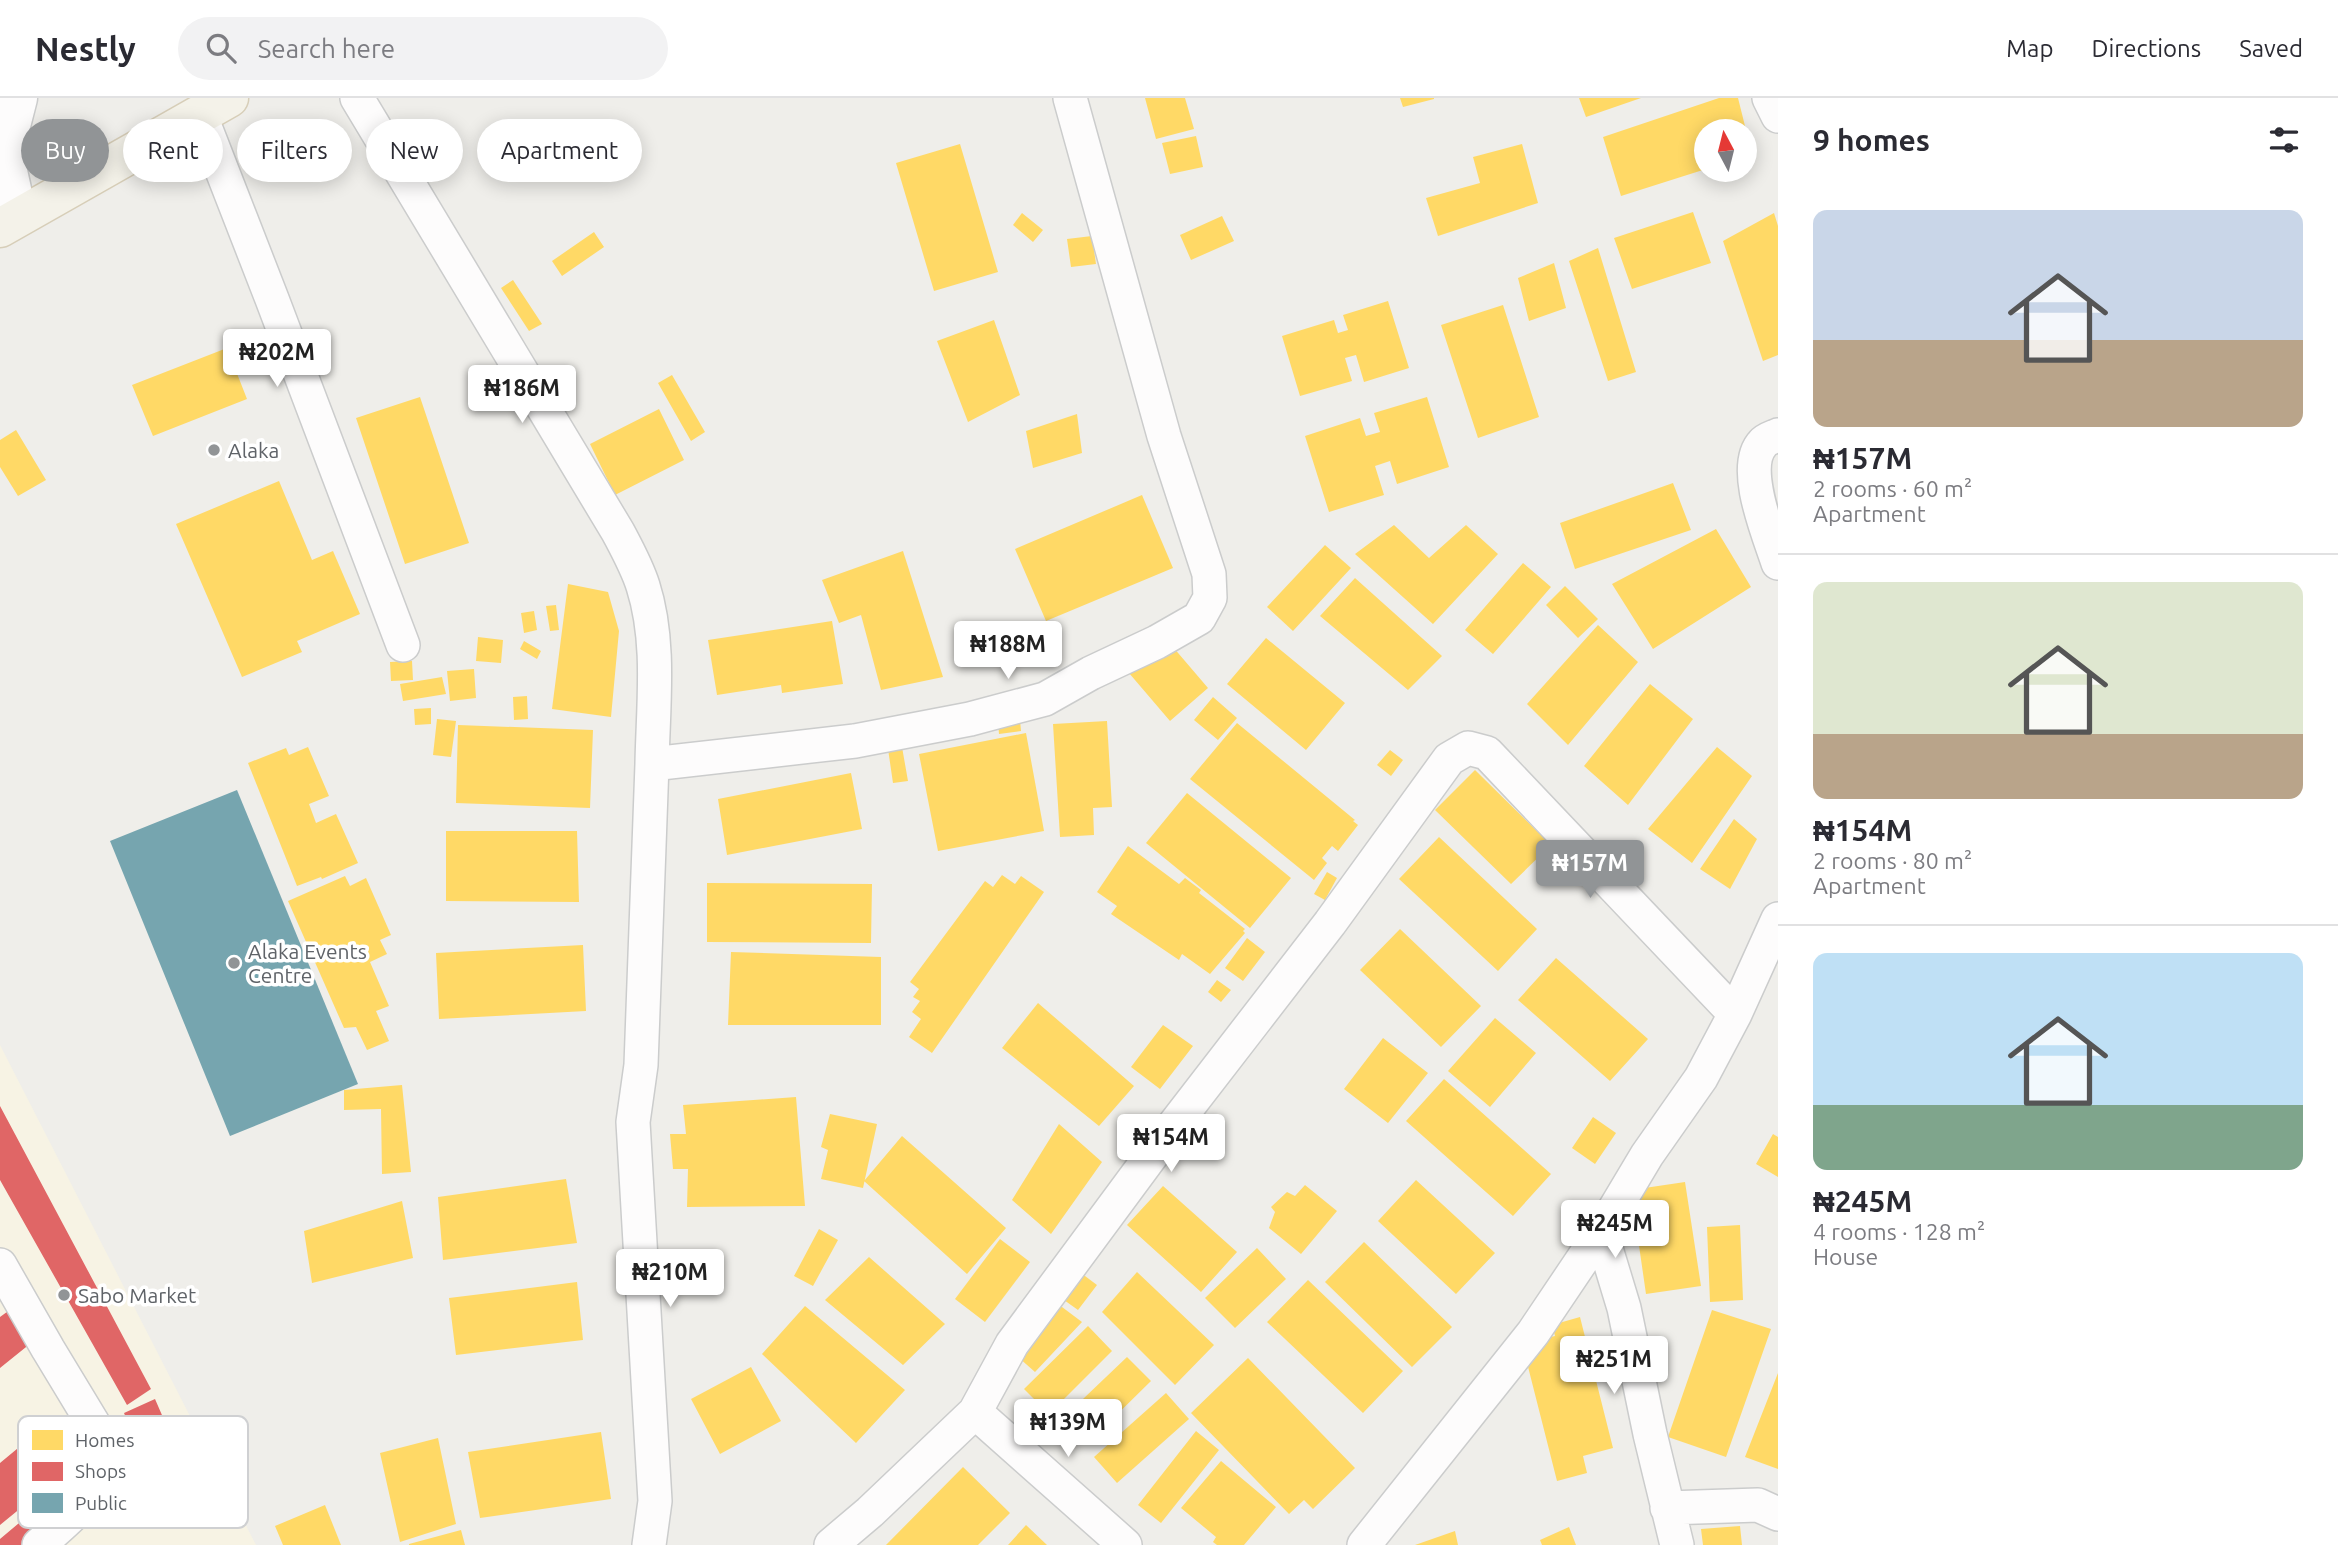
<!DOCTYPE html>
<html lang="en">
<head>
<meta charset="utf-8">
<style>
	:root { --surface:#fff; --page:#f2f2f3; --text:#2b2b33; --muted:#7c7c81; --line:#e1e1e2; --accent:#919496 }
	body { margin:0; font-family:Ubuntu,sans-serif; background:var(--page); color:var(--text); height:100vh; display:flex; flex-direction:column; font-size:26px; white-space:nowrap }
	* { box-sizing:border-box; margin:0 }
	p { font-size:23px; color:var(--muted) }
	.icon { flex:none; width:38px; height:38px; fill:none; stroke:currentColor; stroke-width:2; stroke-linecap:round; stroke-linejoin:round }
	.map { position:relative; flex:1; overflow:hidden }
	.side { display:flex; flex-direction:column; background:var(--surface); width:560px }
	.side>* { flex:none }
	.guide { position:absolute; left:21px; top:21px; width:665px; height:63px; display:flex; gap:14px }
	.needle { width:46px; rotate:353deg }
	.fabs { position:absolute; left:1694px; top:21px; display:grid; gap:14px }
	.fabs a { display:grid; place-items:center; width:63px; height:63px; border-radius:50%; background:var(--surface); box-shadow:0 4px 18px #0003; font-size:35px }
	.price { position:absolute; translate:-50% -60px; padding:0 16px; border-radius:7px; background:#fff; color:#222; font-size:23px; line-height:46px; filter:drop-shadow(0 2px 4px #0008) }
	.price::after { content:''; position:absolute; left:50%; top:42px; width:21px; height:16px; margin-left:-10px; background:inherit; clip-path:polygon(0 0,100% 0,50% 100%) }
	.price.on { background:var(--accent); color:#fff }
	ul { padding:0; list-style:none }
	li { display:grid; align-content:center; gap:14px; height:371px; padding:0 35px }
	li+li { border-top:2px solid var(--line) }
	li span { display:grid; place-items:center; height:217px; border-radius:14px; color:#555 }
	li>.icon { margin-inline-start:auto }
	span .icon { width:126px; height:126px; fill:#fffc; stroke-width:1 }
	li b { font-size:30px }
	h2 { display:flex; justify-content:space-between; align-items:center; height:84px; padding:0 35px; font-size:30px }
	.pill { padding:0 24px; border-radius:32px; background:var(--surface); box-shadow:0 4px 18px #0003; font-size:24px; line-height:63px }
	.pill.on { background:var(--accent); color:#fff }
	header { display:flex; align-items:center; gap:42px; box-sizing:border-box; height:98px; padding:0 35px; background:var(--surface); border-bottom:2px solid var(--line) }
	header strong { font-size:33px }
	nav { display:flex; gap:38px; margin-inline-start:auto; font-size:24px }
	.search { width:490px; height:63px; background:var(--page); display:flex; align-items:center; gap:18px; box-sizing:border-box; padding:0 24px; border-radius:38px; color:var(--muted); font-size:26px }
	main { display:flex; flex:1; min-height:0 }
	.map>svg:first-child { display:block }
</style>
</head>
<body>
<header>
<strong>Nestly</strong>
<div class="search"><svg class="icon" aria-label="search" viewBox="0 0 24 24"><circle cx="10" cy="10" r="6"/><path d="M15 15l6 6"/></svg>Search here</div>
<nav><a>Map</a><a>Directions</a><a>Saved</a></nav>
</header>
<main>
<div class="map">
<svg width="1778" height="1447" viewBox="0 0 1778 1447">
	<rect width="100%" height="100%" fill="#efeeea"/>
	<path fill="#f7f3e4" d="M0 947 256 1447H0Z"/>
	<path fill="#ffd966" d="M1145 0H1185L1194 31 1156 41Z
		M1400 0H1434V1L1403 9Z
		M1579 0H1641L1586 19Z
		M1719 0H1738L1752 56 1745 59V33H1706V71L1621 98 1603 39Z
		M1196 38 1203 69 1170 76 1162 45Z
		M960 46 998 174 934 193 896 65Z
		M1522 46 1538 105 1438 138 1426 100 1480 85 1473 59Z
		M1693 114 1711 165 1632 191 1614 140Z
		M1022 115 1043 132 1033 144 1013 127Z
		M1774 115 1778 128V257L1763 263 1723 143Z
		M1222 118 1234 143 1191 162 1180 137Z
		M594 134 604 149 562 178 552 163Z
		M1092 138 1096 166 1071 169 1067 141Z
		M1598 150 1636 274 1608 283 1569 163Z
		M1554 165 1566 210 1529 223 1518 180Z
		M513 182 542 226 529 233 501 190Z
		M1388 203 1409 270 1364 284 1356 257 1345 260 1352 283 1300 298 1282 238 1334 222 1338 235 1348 232 1343 217Z
		M1503 207 1539 319 1478 340 1441 227Z
		M994 222 1020 297 968 324 937 243Z
		M227 250 247 301 153 338 132 287Z
		M672 277 705 334 691 343 658 285Z
		M420 299 469 445 405 466 356 320Z
		M1427 299 1449 369 1397 386 1390 363 1375 368 1384 397 1329 414 1305 338 1360 320 1366 338 1380 334 1374 315Z
		M659 311 684 362 615 397 590 346Z
		M1077 316 1082 355 1033 370 1026 333Z
		M16 332 46 382 18 398 0 369V342Z
		M279 383 312 462 333 453 360 516 297 543 302 554 242 579 176 426Z
		M1673 385 1691 432 1575 471 1560 425Z
		M1142 397 1173 470 1046 523 1015 451Z
		M1394 427 1429 460 1466 427 1498 456 1433 526 1355 456Z
		M1716 431 1751 489 1653 551 1612 486Z
		M1325 447 1351 470 1293 533 1267 509Z
		M903 453 943 579 881 592 861 517 839 525 822 482Z
		M1523 465 1551 489 1493 556 1465 532Z
		M1355 480 1442 558 1408 592 1320 518Z
		M568 486 608 494 619 533 611 619 552 611Z
		M1565 488 1598 521 1578 540 1546 507Z
		M556 507 559 532 550 533 546 508Z
		M534 513 537 532 524 535 521 515Z
		M832 523 843 586 782 595 781 587 717 597 708 542Z
		M1598 527 1638 564 1568 647 1527 606Z
		M478 539 503 542 501 565 476 563Z
		M1266 540 1345 605 1306 652 1227 586Z
		M1167 542 1208 590 1170 623 1129 575Z
		M524 543 541 553 537 561 520 551Z
		M412 563 413 582 391 583 390 564Z
		M474 571 476 600 450 603 447 573Z
		M442 579 446 596 403 603 400 586Z
		M1650 586 1693 621 1628 707 1584 668Z
		M527 598 528 621 514 622 513 599Z
		M1213 599 1237 620 1218 642 1194 622Z
		M431 610V626L415 627 414 611Z
		M437 621 456 623 451 659 433 657Z
		M1020 622 1021 633 999 636 998 624Z
		M1107 623 1112 709 1093 710 1094 737 1060 739 1053 626Z
		M1237 625 1355 722 1353 723 1358 727 1338 753 1332 748 1322 760 1327 765 1314 782 1190 681Z
		M458 627 593 632 590 710 456 705Z
		M1026 635 1044 733 938 753 919 656Z
		M308 649 329 698 309 706 316 725 336 716 358 765 322 781 321 779 297 788 248 665 286 650 289 657Z
		M902 649 908 683 893 685 888 651Z
		M1717 649 1752 678 1692 765 1648 731Z
		M1390 652 1403 662 1391 678 1377 667Z
		M1475 672 1551 747 1511 786 1435 712Z
		M851 675 862 731 727 757 718 701Z
		M1187 695 1291 780 1250 830 1146 745Z
		M1734 721 1757 741 1730 791 1700 771Z
		M446 733H577L579 804 446 803Z
		M1439 739 1537 831 1498 873 1399 781Z
		M1128 748 1179 786 1185 780 1201 792 1199 795 1245 831 1243 833 1245 835 1210 876 1182 856 1179 862 1111 816 1117 808 1097 794Z
		M1327 774 1337 780 1325 802 1314 796Z
		M1002 777 1015 786 1021 778 1044 794 932 955 909 939 921 921 912 914 920 903 913 899 919 891 910 884 985 783 993 789Z
		M345 778 350 788 366 780 391 837 380 842 387 856 370 864 389 908 376 913 389 943 367 952 356 929 344 930 288 803Z
		M707 785 872 786 871 845 707 844Z
		M1400 831 1481 908 1441 949 1360 872Z
		M1247 840 1265 854 1243 883 1225 870Z
		M583 847 586 913 439 921 436 855Z
		M731 854 881 859V927H728Z
		M1556 860 1648 941 1610 983 1518 902Z
		M1217 882 1231 892 1221 904 1208 894Z
		M1038 905 1134 988 1099 1028 1002 950Z
		M1495 920 1536 955 1490 1009 1448 973Z
		M1163 927 1193 948 1160 991 1131 969Z
		M1383 940 1428 975 1388 1025 1344 991Z
		M1444 981 1551 1076 1513 1118 1406 1023Z
		M402 987 411 1074 382 1076 381 1011 344 1012V992Z
		M796 999 805 1108 687 1109 688 1071H673L670 1036H686L683 1007Z
		M830 1016 877 1026 863 1090 821 1081 828 1052 821 1049Z
		M1593 1019 1616 1035 1595 1066 1572 1050Z
		M1059 1026 1102 1064 1051 1136 1012 1102Z
		M1773 1036 1778 1039V1079L1756 1066Z
		M902 1038 1006 1130 967 1176 864 1083Z
		M566 1081 577 1145 443 1162 438 1099Z
		M1416 1082 1495 1155 1456 1196 1378 1123Z
		M1685 1084 1701 1188 1646 1196 1631 1092Z
		M1305 1087 1337 1113 1301 1156 1269 1130 1275 1114 1271 1109 1287 1094 1295 1098Z
		M1163 1088 1237 1154 1201 1194 1127 1127Z
		M402 1103 413 1160 312 1185 304 1133Z
		M1740 1127 1743 1202 1710 1204 1707 1129Z
		M819 1131 838 1142 813 1188 794 1178Z
		M1000 1141 1030 1164 985 1224 955 1201Z
		M1364 1144 1452 1229 1412 1269 1325 1184Z
		M1257 1150 1286 1181 1235 1230 1205 1200Z
		M869 1159 945 1226 903 1267 825 1202Z
		M1077 1172 1097 1187 1078 1212 1057 1197Z
		M1137 1174 1214 1247 1175 1287 1102 1214Z
		M1308 1182 1403 1273 1363 1315 1267 1224Z
		M577 1184 583 1242 456 1257 449 1200Z
		M1058 1206 1082 1224 1035 1274 1018 1259Z
		M805 1208 905 1292 856 1345 762 1256Z
		M1712 1212 1771 1231 1726 1359 1668 1339Z
		M1580 1219 1613 1350 1583 1358 1587 1375 1557 1383 1522 1245 1555 1238 1552 1227Z
		M1088 1228 1112 1253 1049 1316 1024 1291Z
		M1127 1259 1151 1283 1087 1346 1062 1321Z
		M1248 1260 1355 1370 1313 1411 1304 1402 1289 1416 1191 1315Z
		M751 1269 781 1323 720 1356 691 1301Z
		M1778 1275V1371L1745 1359Z
		M1166 1295 1189 1321 1117 1385 1094 1359Z
		M1196 1333 1219 1352 1161 1425 1138 1407Z
		M601 1334 611 1401 480 1420 468 1354Z
		M438 1340 456 1426 400 1444 380 1355Z
		M1221 1363 1276 1409 1244 1447H1217L1213 1444 1216 1439 1181 1410Z
		M963 1369 1010 1415 978 1447H886Z
		M325 1407 341 1447H283L275 1428Z
		M1026 1427 1047 1447H1008Z
		M1740 1428 1742 1447H1703L1701 1431Z
		M1569 1429 1576 1447H1542L1540 1442Z
		M461 1432 465 1447H409V1446Z
		M1455 1433 1458 1447H1415Z"/>
	<path fill="#e06666" d="M0 1008 151 1291 127 1307 0 1082Z
		M11 1211 36 1241 0 1270V1219Z
		M155 1301 168 1331 136 1344 124 1315Z
		M35 1336 66 1373 0 1427V1365Z
		M75 1378 90 1395 29 1447H0V1441Z"/>
	<path fill="#76a5af" d="M237 692 358 986 230 1038 110 743Z"/>
	<g fill="none" stroke-linecap="round" stroke-linejoin="round">
		<defs>
			<path id="minor" d="M357 0 618 434C627 451 637 469 643 488 661 544 653 608 652 666
				M1769 0 1778 18
				M200 16 272 201 403 547
				M1778 337C1774 339 1766 341 1763 345 1740 369 1769 437 1778 465
				M1601 1134 1624 1210 1650 1336 1677 1447
				M0 1167 48 1251 111 1355C103 1395 68 1421 39 1447
				M975 1314 1125 1447
				M1667 1410 1758 1407 1778 1416
				M649 1447 655 1403 633 1024 641 967 652 666 855 643 970 621 1045 601 1091 575 1157 544 1199 520 1210 500 1209 476 1164 338 1070 0
				M831 1447 870 1414 975 1314 1012 1246 1171 1031 1330 825 1449 661 1468 650 1487 655 1735 916
				M1364 1447 1533 1235 1601 1134 1647 1057 1701 980 1735 916 1778 821"/>
			<path id="tertiary" d="M18 0 4 55 18 119"/>
			<path id="primary" d="M0 130 229 0"/>
		</defs>
		<use href="#minor" stroke="#cbcccc" stroke-width="36"/>
		<use href="#tertiary" stroke="#cbcccc" stroke-width="41"/>
		<use href="#primary" stroke="#d7ceb8" stroke-width="41"/>
		<use href="#minor" stroke="#fdfcfc" stroke-width="33"/>
		<use href="#tertiary" stroke="#fdfcfc" stroke-width="38"/>
		<use href="#primary" stroke="#f4f2e9" stroke-width="38"/>
	</g>
	<g fill="#919496" stroke="#fff" stroke-width="2.5">
		<circle cx="214" cy="352" r="7"/>
		<circle cx="234" cy="865" r="7"/>
		<circle cx="64" cy="1197" r="7"/>
	</g>
	<g text-anchor="middle" dominant-baseline="central" stroke-width="7" stroke-linejoin="round" paint-order="stroke">
		<g font-size="21" fill="#5f6368" stroke="#fff" text-anchor="start">
			<text x="228" y="352">Alaka</text>
			<text x="248" y="853">Alaka Events<tspan x="248" dy="24">Centre</tspan></text>
			<text x="78" y="1197">Sabo Market</text>
		</g>
	</g>
	<rect x="18" y="1318" width="230" height="112" rx="10" fill="#fff" stroke="#cfd0d2" stroke-width="2"/>
	<rect x="32" y="1332" width="31" height="20" fill="#ffd966"/>
	<rect x="32" y="1364" width="31" height="19" fill="#e06666"/>
	<rect x="32" y="1395" width="31" height="20" fill="#76a5af"/>
	<g font-size="19" fill="#5f6368">
		<text x="75" y="1349">Homes</text>
		<text x="75" y="1380">Shops</text>
		<text x="75" y="1412">Public</text>
	</g>
</svg>
<div class="fabs">
<a><svg class="needle" viewBox="-14 -14 28 28"><path d="M0-13l5 13h-10z" fill="#e53935"/><path d="M0 13l5-13h-10z" fill="#7c7c81"/></svg></a>
</div>
<b class="price" style="left:277px;top:291px">₦202M</b>
<b class="price" style="left:522px;top:327px">₦186M</b>
<b class="price" style="left:1008px;top:583px">₦188M</b>
<b class="price on" style="left:1590px;top:802px">₦157M</b>
<b class="price" style="left:1171px;top:1076px">₦154M</b>
<b class="price" style="left:1615px;top:1162px">₦245M</b>
<b class="price" style="left:670px;top:1211px">₦210M</b>
<b class="price" style="left:1614px;top:1298px">₦251M</b>
<b class="price" style="left:1068px;top:1361px">₦139M</b>
<div class="guide">
<a class="pill on">Buy</a>
<a class="pill">Rent</a>
<a class="pill">Filters</a>
<a class="pill">New</a>
<a class="pill">Apartment</a>
</div>
</div>
<section class="side">
<h2>9 homes<svg class="icon" aria-label="filters" viewBox="0 0 24 24"><path d="M4 7h16M4 17h16"/><circle cx="9" cy="7" r="2"/><circle cx="15" cy="17" r="2"/></svg></h2>
<ul>
<li><span style="background:linear-gradient(#c9d6e8 60%,#b9a48a 0)"><svg class="icon" aria-label="home" viewBox="0 0 24 24"><path d="M3 11l9-7 9 7M6 9v11h12V9"/></svg></span><div><b>₦157M</b><p>2 rooms · 60 m²</p><p>Apartment</p></div></li>
<li><span style="background:linear-gradient(#dfe7d0 70%,#b9a48a 0)"><svg class="icon" aria-label="home" viewBox="0 0 24 24"><path d="M3 11l9-7 9 7M6 9v11h12V9"/></svg></span><div><b>₦154M</b><p>2 rooms · 80 m²</p><p>Apartment</p></div></li>
<li><span style="background:linear-gradient(#bfe0f5 70%,#7fa58c 0)"><svg class="icon" aria-label="home" viewBox="0 0 24 24"><path d="M3 11l9-7 9 7M6 9v11h12V9"/></svg></span><div><b>₦245M</b><p>4 rooms · 128 m²</p><p>House</p></div></li>
</ul>
</section>
</main>
</body>
</html>
